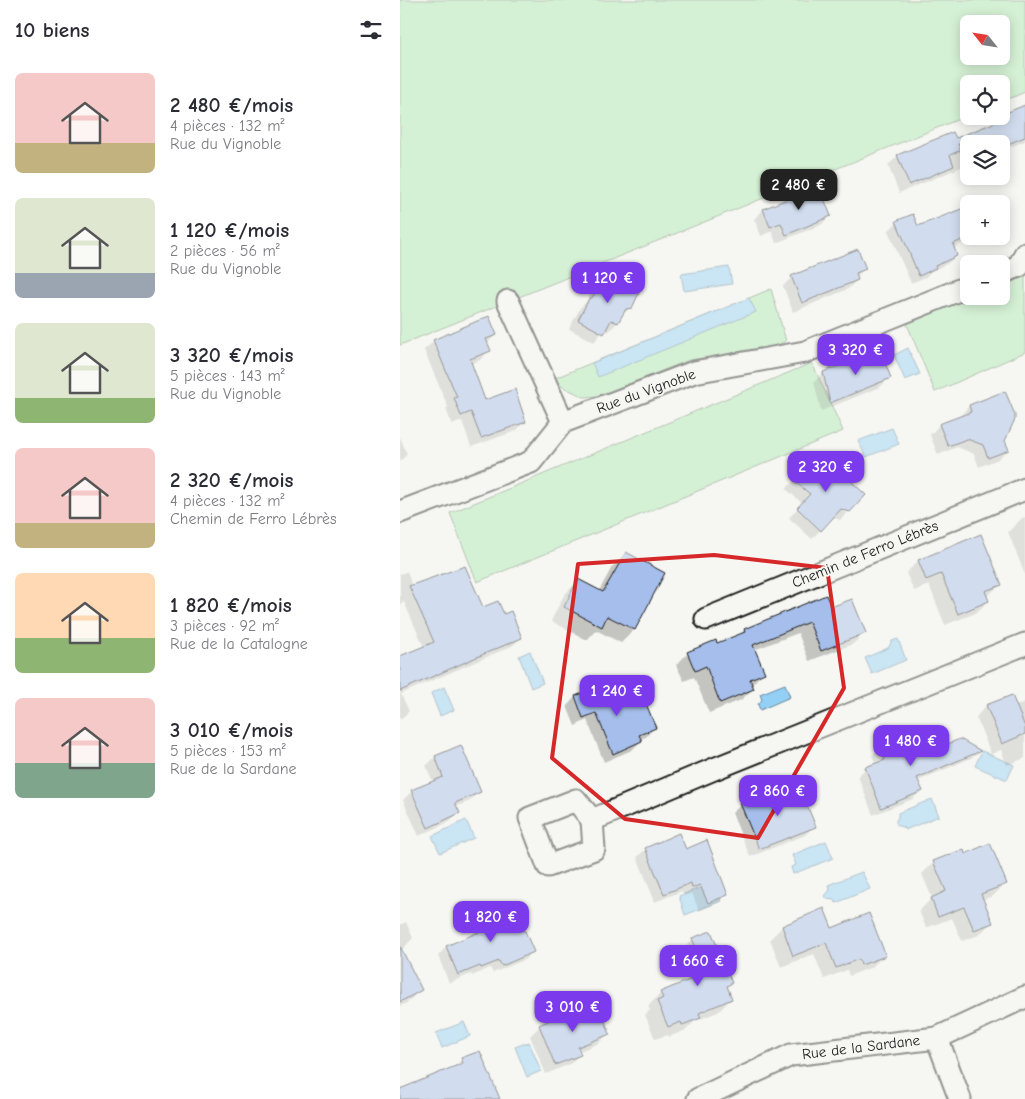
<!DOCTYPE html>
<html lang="fr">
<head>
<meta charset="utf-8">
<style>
	:root { --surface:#fff; --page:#f2f2f3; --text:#2b2b33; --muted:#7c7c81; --accent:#7c3aed }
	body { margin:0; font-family:"Comic Neue",sans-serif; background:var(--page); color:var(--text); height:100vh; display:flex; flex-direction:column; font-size:19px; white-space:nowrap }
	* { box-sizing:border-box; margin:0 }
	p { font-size:16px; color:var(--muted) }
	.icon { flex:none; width:28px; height:28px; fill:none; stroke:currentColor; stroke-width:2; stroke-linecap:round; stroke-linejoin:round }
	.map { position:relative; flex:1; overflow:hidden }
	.sheet { display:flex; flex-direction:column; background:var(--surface); width:400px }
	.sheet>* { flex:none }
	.needle { width:32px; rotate:300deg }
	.fabs { position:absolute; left:560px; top:15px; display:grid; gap:10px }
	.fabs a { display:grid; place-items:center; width:50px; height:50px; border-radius:8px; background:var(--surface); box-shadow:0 2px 12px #0003; font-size:25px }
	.price { position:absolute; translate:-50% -42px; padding:0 11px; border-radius:10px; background:var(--accent); color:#fff; font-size:16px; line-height:32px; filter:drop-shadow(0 1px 2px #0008) }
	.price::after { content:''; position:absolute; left:50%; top:30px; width:15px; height:11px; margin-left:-8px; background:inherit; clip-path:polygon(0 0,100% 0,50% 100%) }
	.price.selected { background:#222; color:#fff }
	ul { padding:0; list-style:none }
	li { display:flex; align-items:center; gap:15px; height:125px; padding:0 15px }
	li span { display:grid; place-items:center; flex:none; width:140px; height:100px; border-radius:8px; color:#555 }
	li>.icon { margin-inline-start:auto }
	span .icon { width:60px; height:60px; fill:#fffc; stroke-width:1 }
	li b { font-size:21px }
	h2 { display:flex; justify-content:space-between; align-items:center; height:60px; padding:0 15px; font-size:21px }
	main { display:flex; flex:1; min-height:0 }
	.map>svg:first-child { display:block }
</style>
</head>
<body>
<main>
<section class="sheet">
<h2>10 biens<svg class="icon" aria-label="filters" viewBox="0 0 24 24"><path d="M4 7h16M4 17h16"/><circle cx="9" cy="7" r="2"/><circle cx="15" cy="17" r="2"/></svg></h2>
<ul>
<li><span style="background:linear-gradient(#f6c9c9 70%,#c2b280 0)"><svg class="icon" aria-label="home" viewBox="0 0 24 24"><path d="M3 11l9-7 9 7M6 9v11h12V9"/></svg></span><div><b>2 480 €/mois</b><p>4 pièces · 132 m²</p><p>Rue du Vignoble</p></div></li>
<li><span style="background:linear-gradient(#dfe7d0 75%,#9aa5b1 0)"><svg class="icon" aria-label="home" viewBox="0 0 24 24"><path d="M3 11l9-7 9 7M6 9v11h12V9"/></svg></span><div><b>1 120 €/mois</b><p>2 pièces · 56 m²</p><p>Rue du Vignoble</p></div></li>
<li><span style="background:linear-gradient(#dfe7d0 75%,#8fb573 0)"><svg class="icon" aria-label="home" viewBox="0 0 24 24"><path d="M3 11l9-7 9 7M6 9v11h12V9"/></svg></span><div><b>3 320 €/mois</b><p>5 pièces · 143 m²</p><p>Rue du Vignoble</p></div></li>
<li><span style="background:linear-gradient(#f6c9c9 75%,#c2b280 0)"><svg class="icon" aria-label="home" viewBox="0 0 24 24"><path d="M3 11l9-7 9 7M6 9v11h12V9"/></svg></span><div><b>2 320 €/mois</b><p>4 pièces · 132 m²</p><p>Chemin de Ferro Lébrès</p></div></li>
<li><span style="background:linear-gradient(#ffd9b3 65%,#8fb573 0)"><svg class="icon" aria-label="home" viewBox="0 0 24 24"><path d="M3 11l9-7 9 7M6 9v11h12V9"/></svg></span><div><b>1 820 €/mois</b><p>3 pièces · 92 m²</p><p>Rue de la Catalogne</p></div></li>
<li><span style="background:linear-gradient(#f6c9c9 65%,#7fa58c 0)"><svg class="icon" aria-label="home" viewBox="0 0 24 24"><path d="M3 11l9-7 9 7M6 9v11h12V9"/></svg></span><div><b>3 010 €/mois</b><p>5 pièces · 153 m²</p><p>Rue de la Sardane</p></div></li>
</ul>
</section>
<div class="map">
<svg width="625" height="1099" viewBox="0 0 625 1099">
	<rect width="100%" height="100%" fill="#f6f6f2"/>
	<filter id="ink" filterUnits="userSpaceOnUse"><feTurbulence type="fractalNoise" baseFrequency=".02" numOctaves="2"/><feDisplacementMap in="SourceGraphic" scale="10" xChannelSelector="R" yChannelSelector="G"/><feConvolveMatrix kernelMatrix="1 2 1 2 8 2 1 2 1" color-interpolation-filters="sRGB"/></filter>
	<g filter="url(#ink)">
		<path fill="#aeebb1" stroke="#658466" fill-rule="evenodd" d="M0 0H625V92L601 102V84H569V115L0 345ZM569 24H601V56H569Z
			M625 275V352L535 392 507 324 574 296H601V285Z
			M371 289 386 341 371 348 289 360 199 396 184 397 161 386 155 378Z
			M412 363 443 431 77 582 50 513Z"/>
		<path fill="#94d0f5" stroke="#64889e" d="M329 267 332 284 284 291 281 274Z
			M349 298 356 312 198 377 192 363Z
			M508 348 520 374 505 380 494 355Z
			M492 428 499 444 466 457 458 441Z
			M498 639 506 660 472 674 465 658 488 648 492 641Z
			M130 651 143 683 131 688 119 656Z
			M385 684 390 697 360 710 358 704 362 700 360 694Z
			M44 687 54 710 40 716 31 693Z
			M582 751 614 765 607 780 575 766Z
			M532 799 539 816 505 830 503 827C499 827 496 825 496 821L498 817V813Z
			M66 820 74 838 40 853 32 836Z
			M426 841 433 858 393 874 391 867 396 865 392 855Z
			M462 872 470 889 436 903 434 900 427 899 425 896 430 890 428 885Z
			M312 883 321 901 285 915 279 896Z
			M64 1022 70 1036 42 1048 36 1033Z
			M129 1042 141 1071 127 1077 115 1047Z"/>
		<path fill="#0003" d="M625 106V141L606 149 601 154V144H569V164L499 193 488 165 498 156 555 140 587 127 596 119Z
			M363 210 430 216 421 225 376 243 372 231 361 236 354 219Z
			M497 222 517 228 569 236H575L572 239 553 248 556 256 547 264 531 271 526 277 511 283 488 231Z
			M464 269 456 277 457 280 448 289 393 312 383 286 392 277Z
			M204 276 231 307 220 317 217 323 208 332 204 330 194 342 169 329 180 308 185 303 195 286Z
			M95 335 87 344 89 351 80 360 71 364 85 402 125 421 116 431 71 447 62 421 52 425 46 409 48 407 24 350 34 341Z
			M423 373 490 378 480 387 421 411 414 382Z
			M604 392V441L607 450 598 459 579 467 574 454 557 447 538 455 530 435 539 425 561 417 560 416 569 406Z
			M0 437 7 454 0 462Z
			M413 461 449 511 440 520 432 517 412 539 389 518 402 503 386 489Z
			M625 517V575L608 532 622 518Z
			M580 536 600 585 586 597 588 601 576 613 545 625 529 585 514 591 506 573 518 561Z
			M226 554 234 630 221 643 196 630 187 640 151 621 164 595 178 581 199 591 212 567Z
			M7 571 12 586 103 616 121 638 112 646 1 694 9 711 0 720V658L24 647 4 602 0 604V572L1 574Z
			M425 597 430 609 465 632 453 644 409 661 398 633 354 650 363 673 351 685 353 689 341 700 309 713 294 677 284 681 276 665 288 653 316 645 339 636 344 630Z
			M206 685 215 707 254 728 246 737 240 739 241 741 232 750 204 762 187 720 175 726 167 706 175 697Z
			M611 696 615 706 625 702V758L607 765 601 750 591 754 576 717 586 706Z
			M501 739 503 746 524 755 579 751 571 758 518 781 521 791 513 799 473 815 458 776 466 768 476 765 472 755 480 747Z
			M35 757 79 792 70 801 55 807 58 813 49 822 19 836 3 800 12 791 33 782 26 766Z
			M341 804 414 826 405 835 350 857 332 813Z
			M246 849 285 850 327 894 318 903 299 911 292 893 284 896 282 891 255 902 237 857Z
			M565 855 605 884 593 896 582 900 591 923 579 935 562 941 552 918 526 928 519 911 532 898 522 874 534 862Z
			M102 903 113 930 132 952 124 960 93 973 90 968 72 976 71 974 49 983 38 956 46 947 76 935 71 921 79 912Z
			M424 910 431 929 484 955 472 967 449 976 447 970 424 979 414 954 381 967 370 939 382 927Z
			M6 922 13 938 1 951 20 990 7 1003 0 1006V925Z
			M293 939 331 983 326 988 331 999 318 1012 295 1021 286 1030 269 1037 268 1035 255 1039 245 1015 250 1010 248 1006 261 993 291 980 280 952Z
			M165 1020 208 1034 199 1043 178 1052 179 1055 170 1064 146 1074 130 1036 140 1026Z
			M62 1059 97 1099H0V1091L52 1069Z"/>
		<path fill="#a5beeb" stroke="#1c1c1c" d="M625 105V137L608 144H558L561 150 550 155 554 166 509 185 497 155 553 132 556 138 596 122 595 118 601 116V115Z
			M419 186 431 216 386 235 381 223 370 227 363 209Z
			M569 206V237L553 244 557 256 535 266 536 268 519 276 496 221 513 214 518 226Z
			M458 249 466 269 456 273 458 280 402 303 391 276Z
			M204 275 239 293 232 308 226 309 218 323 211 320 204 334 178 320 190 297 192 298Z
			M89 316 97 335 86 339 91 351 70 359 85 400 115 389 126 422 81 438 71 412 61 416 54 398 57 397 33 340Z
			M480 350 491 378 430 403 423 372Z
			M605 391 615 415V419L605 441 609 450 588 458 583 445 567 439 548 446 539 424 571 412 569 405Z
			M425 457 466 495 450 512 441 509 421 531 397 508 410 494 393 480 413 459 419 465Z
			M581 534 602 585 585 591 589 601 558 614 541 574 526 580 518 560Z
			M226 552 265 573 235 630 207 616 202 627 164 607 178 579 203 592Z
			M65 566 83 607 98 601 104 614 111 611 122 638 86 653 0 691V656L34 642 9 586Z
			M426 595 431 607 452 599 466 633 421 651 409 622 353 645 365 673 350 679 354 689 320 703 306 666 295 671 287 652 316 640 317 643 345 632 344 629Z
			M207 684 216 706 242 694 256 728 239 735 242 741 213 754 196 713 183 718 175 696Z
			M612 695 625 727V734L602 744 586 705Z
			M502 737 504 744 518 739 524 753 560 739 581 751 517 778 523 791 481 808 465 767 485 760 480 746Z
			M61 745 81 792 55 803 60 813 28 828 11 790 43 777 35 756Z
			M400 788 416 827 359 849 340 803 366 793 369 801Z
			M279 833 286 849 307 840 328 895 308 903 300 885 292 888 291 883 264 894 245 848Z
			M590 843 607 884 581 894 593 923 574 930 564 907 538 917 531 898 546 891 533 861 564 849 565 854Z
			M102 902 114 929 125 931 134 952 102 966 99 961 81 968 80 966 58 975 46 946 86 929 79 911Z
			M424 908 432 928 469 913 486 956 461 965 459 959 436 968 426 943 393 956 382 926Z
			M311 931 332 983 327 986 332 999 299 1013 301 1018 282 1025 281 1022 268 1027 257 1001 263 998 260 992 306 973 292 938Z
			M0 946 22 990 0 1002Z
			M198 1004 210 1034 178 1047 181 1055 155 1065 139 1025 163 1014 165 1019Z
			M80 1051 100 1099H0V1089L63 1063 61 1058Z"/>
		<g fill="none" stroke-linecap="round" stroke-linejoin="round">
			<defs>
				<path id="minor" d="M601 273 619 266 625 254
					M108 301 163 422
					M0 512 131 462 163 422 294 372 405 352 569 286
					M306 619 625 489
					M176 800 192 820 194 849 148 866 130 818Z
					M192 820 314 769 625 644
					M537 1038 560 1099
					M298 1099 391 1055 537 1038 625 997"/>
			</defs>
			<use href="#minor" stroke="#1c1c1c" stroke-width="25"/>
			<use href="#minor" stroke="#f6f6f2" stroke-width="21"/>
		</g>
	</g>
	<path d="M0 0H625V1099H0ZM314 555 427 568 444 688 358 838 225 819 152 758 178 564Z" fill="#f6f6f2" fill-opacity=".55" fill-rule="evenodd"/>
	<path fill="none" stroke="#d62828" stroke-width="4" stroke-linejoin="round" d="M314 555 427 568 444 688 358 838 225 819 152 758 178 564Z"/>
	<g text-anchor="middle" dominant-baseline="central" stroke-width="4" stroke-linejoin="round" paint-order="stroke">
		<g font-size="15" fill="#1c1c1c" stroke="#f6f6f2">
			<text transform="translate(246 391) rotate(-20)">Rue du Vignoble</text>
			<text transform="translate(465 554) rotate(-22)">Chemin de Ferro Lébrès</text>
			<text transform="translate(461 1047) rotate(-7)">Rue de la Sardane</text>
		</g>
	</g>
</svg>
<div class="fabs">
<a><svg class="needle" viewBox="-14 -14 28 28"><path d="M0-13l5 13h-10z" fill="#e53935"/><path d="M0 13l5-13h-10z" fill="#7c7c81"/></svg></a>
<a><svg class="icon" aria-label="locate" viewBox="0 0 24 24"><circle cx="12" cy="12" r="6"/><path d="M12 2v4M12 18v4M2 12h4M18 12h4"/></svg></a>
<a><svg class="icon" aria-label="layers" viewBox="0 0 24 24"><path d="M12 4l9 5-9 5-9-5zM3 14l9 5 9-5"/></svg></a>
<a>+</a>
<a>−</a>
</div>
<b class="price selected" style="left:399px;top:211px">2 480 €</b>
<b class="price" style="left:208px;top:304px">1 120 €</b>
<b class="price" style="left:456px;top:376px">3 320 €</b>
<b class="price" style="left:426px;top:493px">2 320 €</b>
<b class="price" style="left:217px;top:717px">1 240 €</b>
<b class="price" style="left:511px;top:767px">1 480 €</b>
<b class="price" style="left:378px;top:817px">2 860 €</b>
<b class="price" style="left:91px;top:943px">1 820 €</b>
<b class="price" style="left:298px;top:987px">1 660 €</b>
<b class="price" style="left:173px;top:1033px">3 010 €</b>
</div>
</main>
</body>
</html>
